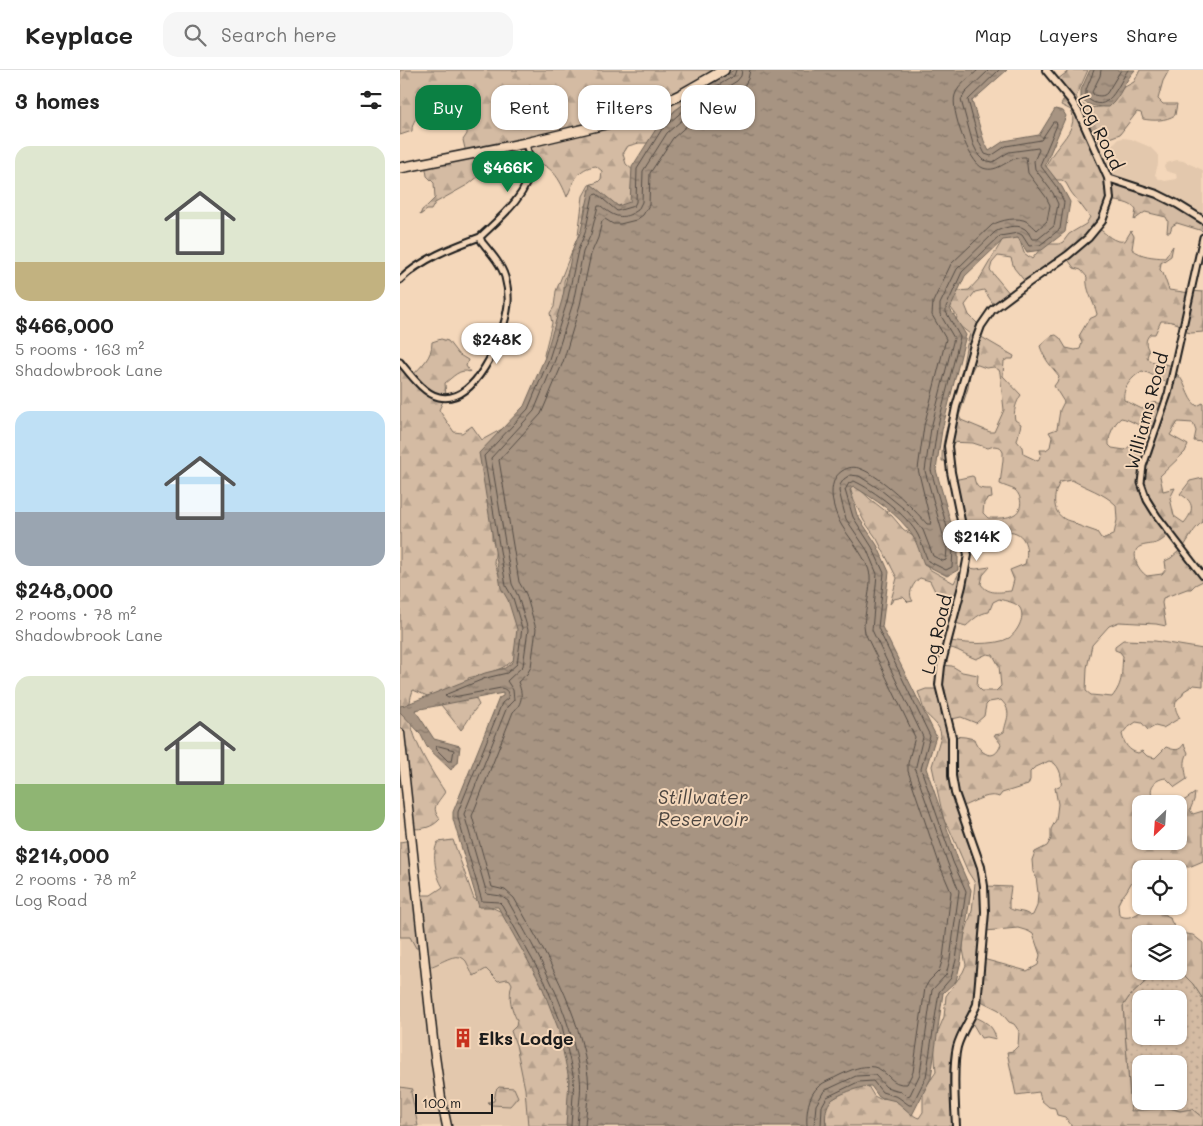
<!DOCTYPE html>
<html lang="en">
<head>
<meta charset="utf-8">
<style>
	:root { --surface:#fff; --page:#f6f6f6; --text:#222; --muted:#767676; --line:#e0e0e0; --accent:#0b8043 }
	body { margin:0; font-family:Mali,sans-serif; background:var(--page); color:var(--text); height:100vh; display:flex; flex-direction:column; font-size:19px; white-space:nowrap }
	* { box-sizing:border-box; margin:0 }
	p { font-size:16px; color:var(--muted) }
	.icon { flex:none; width:28px; height:28px; fill:none; stroke:currentColor; stroke-width:2; stroke-linecap:round; stroke-linejoin:round }
	.map { position:relative; flex:1; overflow:hidden }
	.details { display:flex; flex-direction:column; background:var(--surface); width:400px }
	.details>* { flex:none }
	.guide { position:absolute; left:15px; top:15px; width:475px; height:45px; display:flex; gap:10px }
	.needle { width:32px; rotate:205deg }
	.buttons { position:absolute; left:732px; top:725px; display:grid; gap:10px }
	.buttons a { display:grid; place-items:center; width:55px; height:55px; border-radius:10px; background:var(--surface); box-shadow:0 1px 4px #0004; font-size:25px }
	.scale { position:absolute; left:15px; bottom:12px; width:78px; box-sizing:border-box; padding-left:5px; border:2px solid #1c1c1c; border-top:0; font-size:14px; line-height:18px; white-space:nowrap; color:#1c1c1c; -webkit-text-stroke:4px #f4d7ba; paint-order:stroke }
	.price { position:absolute; translate:-50% -42px; padding:0 11px; border-radius:18px; background:#fff; color:#222; font-size:16px; line-height:32px; filter:drop-shadow(0 1px 2px #0008) }
	.price::after { content:''; position:absolute; left:50%; top:30px; width:15px; height:11px; margin-left:-8px; background:inherit; clip-path:polygon(0 0,100% 0,50% 100%) }
	.price.on { background:var(--accent); color:#fff }
	ul { padding:0; list-style:none }
	li { display:grid; align-content:center; gap:10px; height:265px; padding:0 15px }
	li span { display:grid; place-items:center; height:155px; border-radius:15px; color:#555 }
	li>.icon { margin-inline-start:auto }
	span .icon { width:90px; height:90px; fill:#fffc; stroke-width:1 }
	li b { font-size:21px }
	h2 { display:flex; justify-content:space-between; align-items:center; height:60px; padding:0 15px; font-size:21px }
	.tag { padding:0 18px; border-radius:15px; background:var(--surface); box-shadow:0 1px 4px #0004; font-size:18px; line-height:45px }
	.tag.on { background:var(--accent); color:#fff }
	header { display:flex; align-items:center; gap:30px; box-sizing:border-box; height:70px; padding:0 25px; background:var(--surface); border-bottom:1px solid var(--line) }
	header strong { font-size:24px }
	nav { display:flex; gap:28px; margin-inline-start:auto; font-size:18px }
	.search { width:350px; height:45px; background:var(--page); display:flex; align-items:center; gap:12px; box-sizing:border-box; padding:0 18px; border-radius:15px; color:var(--muted); font-size:19px }
	main { display:flex; flex:1; min-height:0 }
	.map>svg:first-child { display:block }
</style>
</head>
<body>
<header>
<strong>Keyplace</strong>
<div class="search"><svg class="icon" aria-label="search" viewBox="0 0 24 24"><circle cx="10" cy="10" r="6"/><path d="M15 15l6 6"/></svg>Search here</div>
<nav><a>Map</a><a>Layers</a><a>Share</a></nav>
</header>
<main>
<section class="details">
<h2>3 homes<svg class="icon" aria-label="filters" viewBox="0 0 24 24"><path d="M4 7h16M4 17h16"/><circle cx="9" cy="7" r="2"/><circle cx="15" cy="17" r="2"/></svg></h2>
<ul>
<li><span style="background:linear-gradient(#dfe7d0 75%,#c2b280 0)"><svg class="icon" aria-label="home" viewBox="0 0 24 24"><path d="M3 11l9-7 9 7M6 9v11h12V9"/></svg></span><div><b>$466,000</b><p>5 rooms · 163 m²</p><p>Shadowbrook Lane</p></div></li>
<li><span style="background:linear-gradient(#bfe0f5 65%,#9aa5b1 0)"><svg class="icon" aria-label="home" viewBox="0 0 24 24"><path d="M3 11l9-7 9 7M6 9v11h12V9"/></svg></span><div><b>$248,000</b><p>2 rooms · 78 m²</p><p>Shadowbrook Lane</p></div></li>
<li><span style="background:linear-gradient(#dfe7d0 70%,#8fb573 0)"><svg class="icon" aria-label="home" viewBox="0 0 24 24"><path d="M3 11l9-7 9 7M6 9v11h12V9"/></svg></span><div><b>$214,000</b><p>2 rooms · 78 m²</p><p>Log Road</p></div></li>
</ul>
</section>
<div class="map">
<svg width="803" height="1056" viewBox="0 0 803 1056">
	<defs>
		<pattern id="grass-dots" width="8" height="8" patternUnits="userSpaceOnUse" patternTransform="scale(1.25)"><rect width="8" height="8" fill="#d4bba3"/><path d="M2 2h.1M6 6h.1" fill="none" stroke="#b5a08c" stroke-width="1.8" stroke-linecap="round"/></pattern>
		<pattern id="forest-firs" width="22" height="20" patternUnits="userSpaceOnUse" patternTransform="scale(1.25)"><rect width="22" height="20" fill="#d4bba3"/><path d="M5 1l3.5 6h-7zM16 11l3.5 6h-7z" fill="#b5a08c"/></pattern>
		<pattern id="water-ripples" width="26" height="14" patternUnits="userSpaceOnUse" patternTransform="scale(1.25)"><rect width="26" height="14" fill="#a79482"/><path d="M2 4q2-2 4 0t4 0M15 11q2-2 4 0t4 0" fill="none" stroke="#87786a"/></pattern>
	</defs>
	<rect width="100%" height="100%" fill="#f4d7ba"/>
	<filter id="ink" filterUnits="userSpaceOnUse"><feTurbulence type="fractalNoise" baseFrequency=".02" numOctaves="2"/><feDisplacementMap in="SourceGraphic" scale="10" xChannelSelector="R" yChannelSelector="G"/><feConvolveMatrix kernelMatrix="1 2 1 2 8 2 1 2 1" color-interpolation-filters="sRGB"/></filter>
	<g filter="url(#ink)">
		<path fill="#e3c8ad" d="M723 68 731 69 750 77 758 85V94L755 105 759 109 765 111 777 109 776 104 766 101 764 96 767 93 777 90 783 91 803 100V148L708 108 697 84 707 80 718 69Z
			M0 867H10L39 895 45 890 58 887 65 890 71 904 78 905 81 901 86 899 98 911 107 909H110L112 914 109 925 114 945 117 950 112 962 116 975 125 1019 128 1056H18L11 1020 4 1017H0Z"/>
		<path fill="url(#grass-dots)" stroke="#786c60" fill-rule="evenodd" d="M779 900 793 914 803 929V1048L792 1039 780 1041 769 1038 731 1042 723 936 729 927 757 901ZM741 929H779V966H741ZM741 994H779V1031H741Z"/>
		<path fill="url(#forest-firs)" stroke="#786c60" fill-rule="evenodd" d="M0 0H340L275 40 248 73H239L228 76 223 84 226 94 235 102V133L220 137 191 127 185 137 181 166 164 211V223L166 233 146 290 144 285 152 253 150 243 154 237 156 221 178 166 183 126 189 115 198 112 201 109 202 101 196 96C177 98 174 111 167 127 160 109 151 93 130 91L127 71 94 80 96 92 69 114 35 133 31 140H27L20 145 22 140 27 136 35 128 34 113 27 106 25 92 66 83 63 70 67 64V54L56 44 57 32C50 24 45 22 34 21 26 28 24 31 24 41 17 47 12 51 12 61L0 65Z
			M670 0H688L676 27C684 41 696 38 710 35L721 19 734 12 740 0H769L763 11 758 29 763 34H777L775 45C766 51 753 51 743 49L741 43 737 42 720 64 693 74 708 108 753 123 803 150V161L777 153 772 156 770 162H767L768 151 766 147 745 142 734 150 736 140C731 132 719 132 710 130L698 158C707 164 713 173 725 171L731 161 734 166 732 179C742 187 753 187 765 188L773 176 771 186 761 193 760 200 763 203 769 220 790 223 792 221 803 222V262L791 263 782 261V256C775 252 769 251 761 251L755 264H750C745 270 745 274 749 281L747 287 750 291 774 296V302C787 309 785 328 797 336L803 333V372L794 371 796 361 793 353 778 352 770 365 788 375 785 382 760 406 763 421 775 418 770 428 774 446 784 453C794 441 795 432 780 424L790 411 803 408V452C794 457 789 470 782 479L769 464C766 467 763 470 759 472 749 477 731 471 736 491 737 496 742 503 747 506L762 504 766 499 765 491 771 488 780 480 803 504V511L795 515 791 519H787L763 528 762 533 766 556 756 554 719 552 709 556 692 575 687 598 686 621 691 625 712 627C724 612 721 603 723 586L720 582 715 580V576L723 570 755 571 803 579V616L794 615 784 621 782 626C773 631 774 639 780 648L763 658 755 656 748 660 742 653 736 652 726 659 722 664C724 674 729 681 738 683L742 681 747 686 755 688 766 677C774 680 779 682 784 674L788 683C783 691 785 700 787 709L775 717 766 708C754 709 747 719 754 730L751 734H741V771H779V734L795 723 794 730 790 740 793 744 803 741V791L789 797 775 796 768 794 751 797 744 795 738 801 726 822 721 828 718 834 719 845C730 852 739 841 749 838L770 847 771 851 777 861 781 863 793 865 803 873V929L793 914 779 900V864H741V901H757L729 927 723 936 731 1041 769 1038 780 1041 792 1039 803 1048V1056H672L665 1047 657 1045 655 1038 649 1037 641 1030 639 1022 616 1025 607 982 613 981 618 976 619 961 614 954 609 952 599 940 579 930 573 946C584 951 594 955 596 969L587 967 581 968 571 951 557 980V1056H427L422 1035 459 1014 468 1016 474 1026 480 1029C486 1027 498 1029 504 1033 510 1039 511 1046 519 1048L523 1042V1021L536 1002 534 971 544 947 546 926 563 902 566 895 563 879 564 867 572 841 575 813 568 802 549 758 544 751 532 696 541 666C540 653 531 651 525 642 522 636 521 628 518 622L526 619H539L541 595 552 596 562 602 578 605 577 616 582 621H596L601 616 599 596 593 585 587 584 576 589C565 585 557 578 546 577L547 570C561 574 596 576 609 568 616 563 626 548 620 538 616 532 605 531 599 529L593 532 589 542C579 543 573 550 566 556L552 552 556 533 535 521 530 511 520 508C513 513 507 524 513 531L508 532 503 527 494 529 490 534 497 508 477 469 464 451 454 431 449 414 452 412 470 429 492 446 503 459 514 467 529 499 554 513 562 497 576 499 590 497 583 505 581 514C588 525 600 522 611 521L614 510 610 500 625 494C630 477 624 458 603 462L594 478 567 480 554 410 572 406 574 407C576 419 579 419 591 419L592 428 587 429 584 433 583 443 588 448C597 448 607 449 615 444 623 439 622 426 615 420 611 418 604 416 600 414L603 390V382L600 377 594 376 588 378 573 373 549 372V391H542C541 367 553 342 558 318 563 300 564 281 570 264L556 253 557 246 548 234 559 221 569 220 580 208 603 169 609 167 619 168 624 183 632 189 644 174H659L663 172 669 164 686 154 690 147 671 122 666 113 662 110H657L646 99C649 78 681 62 671 40L661 35 666 25 656 15 658 9ZM598 186 611 188 614 198 627 214 667 188 674 198 681 200 687 207C685 219 694 232 697 244L696 246 689 249 679 266 682 273 680 279 675 280 666 278 660 268 656 265 651 266 640 276C644 289 651 296 659 306L657 312 654 316 664 332 660 340 657 359 649 362 652 367 650 377 646 380H640L641 384 638 391 623 384 622 377 617 371 621 354 615 350C613 342 616 332 621 325L603 306 604 291 608 289H613L614 286 578 265 581 257 569 245 565 235 575 222 584 220 596 238 610 224 590 200 592 193ZM575 294 586 298 594 297 599 300 600 303 604 340 594 362H590L561 350 559 346 568 318 570 304ZM742 301C752 303 759 311 770 313L766 336C757 332 752 330 746 338L742 339 724 330C722 318 732 307 742 301ZM721 348C730 349 745 359 754 363L748 381 732 374 725 380 712 378 709 375C708 366 714 353 721 348ZM672 410C686 418 704 423 716 435L717 450 714 464 705 469 701 468 697 462 677 455 674 452C652 449 651 428 660 412ZM601 630C613 642 606 649 604 662L600 664 594 665 601 674C595 694 579 683 574 669L565 667 552 666 548 650 561 647 576 653 584 646 586 635 589 632ZM649 691C658 692 663 706 661 715L655 718 658 734 656 750 651 759V769L647 776 635 782 632 790 633 802 636 807 638 823 637 836 633 845 630 846C625 840 616 843 609 838V831L611 817 586 816 576 772 561 737C572 733 588 722 599 727L602 723 628 715 630 710V702L634 698ZM618 858 628 861 633 864 640 885 638 895 627 901 583 889 585 861Z
			M41 269 48 271 58 284 68 290 66 296 70 302C60 298 53 307 45 313L46 328 44 329 39 340 54 362 62 363 72 356 82 370 102 359 92 448V469L96 478 94 492 104 518 124 533 117 586C105 601 86 603 68 608L70 617 79 635C71 643 68 652 61 660L37 630 13 620C0 654 27 694 45 722 38 733 30 737 40 749 32 758 23 759 11 759L0 665V293L12 306C22 295 32 288 32 272Z
			M11 770 23 878H16L10 867H0V772Z
			M53 770 74 829 104 843 147 917 170 999 168 1006 173 1056H128L125 1019 116 975 111 961 116 956 117 950C111 939 108 926 112 914L110 910 107 909 98 911 86 899 74 906C70 902 69 896 66 891 56 879 39 896 28 897L20 825H31L43 817C36 807 31 783 38 772Z
			M0 1017 13 1019 11 1022 18 1056H0Z
			M99 1017 114 1018 118 1027 110 1036 91 1035 88 1032 94 1031 96 1020Z"/>
		<path fill="url(#water-ripples)" stroke="#6f6459" d="M334 0H607L572 31 584 71 589 81 604 71 639 65 655 39 663 41 666 46 645 95 662 117 670 132 665 162 642 180 627 182 618 168 603 170 565 206 550 239 566 265 542 360 536 400 558 478V500L547 506 524 494C520 485 518 474 512 465 499 444 474 429 453 416L450 420 457 445 477 475 489 502 482 557 536 666 526 698 558 790 571 820 561 891 556 911 543 923 531 1008 512 1045 496 1031 479 1027 471 1016C461 1016 435 1025 430 1032 425 1038 425 1049 426 1056H166L169 1009 158 958 141 914 98 837H79L53 749V742L99 628 103 626V623L15 640 34 669 60 676 58 693 55 694 51 700 27 677 20 663 0 642V636L5 635 85 603 105 598 113 592 117 559 108 530 101 518 79 383 124 336 145 287 162 230 173 178 181 161 191 114 218 136 230 132 232 97 258 56 297 22Z
			M690 0H735C724 11 721 27 709 37 698 37 690 36 681 30V20Z"/>
		<g fill="none" stroke-linecap="round" stroke-linejoin="round">
			<path stroke="#544c45" stroke-width="1" d="M694 0 686 20V27C708 48 718 14 728 0
				M701 0 700 6 692 22 694 25C699 26 703 27 707 23L721 0
				M39 676 54 680 52 691H48L37 680 36 677Z
				M171 1056 174 1009 162 956 145 912 102 835 99 832 82 831 58 748V742L102 633 108 628C109 623 107 619 101 618L48 628 45 626 47 624 86 608 107 603 117 594 122 558 113 528 106 516 84 386 128 339 149 289 167 232 178 180 185 163 193 125 197 124 217 141 234 136 236 132 237 99 262 59 300 26 334 6 336 0
				M177 1056C178 1040 182 1022 180 1007 171 941 140 888 108 831L101 826 87 824 64 744 107 637 114 630 113 620 107 611 123 596 128 560 118 526 112 514 91 388 134 341 155 290 173 233 183 182 191 164 198 136H201C214 147 222 151 238 140L242 132 243 101 267 63 304 31 337 11 341 6 342 0
				M185 1056C186 1040 190 1022 188 1006 180 941 146 884 114 828L105 820 92 817 72 746 113 642C123 633 123 624 118 612L127 604 131 597 136 559 126 524 119 512 99 390 141 344 163 292 180 235 191 184 198 168 202 151 205 149 213 154H220L236 150 243 145 249 135 250 103 273 68 308 37 344 16 348 9 350 0
				M407 1056C406 1043 408 1025 419 1016 425 1011 433 1009 440 1005 451 1000 461 995 474 997 488 1000 490 1016 507 1014L513 1002 525 918 529 911 539 901 543 888 551 822 540 796 508 701V693L515 667 465 563 464 555C465 541 471 518 470 505 468 490 450 469 442 456 433 441 425 412 442 401 448 397 455 396 461 399 482 407 512 437 527 454H531L518 399 524 356 546 269 532 245 533 232 551 194 592 155C601 150 618 146 628 152 631 154 634 157 637 160L647 151 650 135 646 127 628 103 626 87C608 86 599 104 583 98 569 93 550 39 555 25 558 15 571 7 578 0
				M414 1056 416 1035 424 1021 456 1006 475 1005 486 1017 500 1021 507 1026 510 1025 520 1004 532 920 546 905 550 889 559 821 548 794 515 700 523 667 472 560 477 504 467 480 446 449 439 421 440 415 444 409 450 405 459 406 481 420 508 442 523 460 533 486 543 491 546 490 547 479 525 401 531 358 554 268 540 244V234L557 199 595 162C602 158 617 153 625 159 628 161 630 166 632 169H638L654 156 658 134 653 123 635 99 634 91 639 80 638 78 609 82 593 92 583 90 579 86 573 74 561 30 565 23 589 0
				M421 1056 422 1036 427 1027 458 1012 473 1011 482 1022 498 1027 509 1035H512L526 1007 539 922 551 908 556 890 566 821 553 792 521 699 530 666 478 558 484 503 472 477 453 447 445 420 449 413 454 411C474 420 508 446 518 465 522 473 524 482 528 491L546 500 552 497 553 479 531 400 537 359 560 267 546 242V237L562 202 600 166 618 163 622 165 629 176 640 175 660 159 664 132 658 119 640 95 657 55 656 52H653L641 70 606 76 591 86 585 84 579 72 568 30 599 0"/>
			<defs>
				<path id="minor" d="M80 167C99 149 129 125 131 96 131 89 127 80 126 73
					M803 167 768 324 743 396 741 413 747 430 757 446 803 506
					M0 210C21 189 53 177 80 167L82 172C91 183 101 194 105 207 108 218 109 231 107 241 102 269 75 335 39 327 24 324 10 304 0 292"/>
				<path id="tertiary" d="M708 108 757 124 777 134 803 150
					M556 1056C555 1035 552 997 557 977 561 962 571 949 577 934L585 842 584 816 581 797 555 723 552 706V667L539 615 541 596 562 516 568 485 551 402 548 376 556 337 574 275 581 256 592 240 628 213 668 185 688 168 702 151 710 129 708 108 679 43 670 29 646 0"/>
				<path id="secondary" d="M0 663 34 979 41 1028 47 1056"/>
				<path id="primary" d="M0 98 126 73 231 48 280 25 324 0"/>
			</defs>
			<use href="#minor" stroke="#1c1c1c" stroke-width="9"/>
			<use href="#tertiary" stroke="#1c1c1c" stroke-width="10"/>
			<use href="#secondary" stroke="#1c1c1c" stroke-width="11"/>
			<use href="#primary" stroke="#1c1c1c" stroke-width="12"/>
			<use href="#minor" stroke="#f4d7ba" stroke-width="5"/>
			<use href="#tertiary" stroke="#f4d7ba" stroke-width="6"/>
			<use href="#secondary" stroke="#f4d7ba" stroke-width="8"/>
			<use href="#primary" stroke="#f4d7ba" stroke-width="9"/>
		</g>
	</g>
	<defs>
		<symbol id="building-bare" viewBox="-9 -9 18 18"><path d="M-4-6H4V6H1V3H-1V6H-4ZM-2.5-4.3h1.7v1.8h-1.7ZM.8-4.3h1.7v1.8H.8ZM-2.5-1h1.7V.8h-1.7ZM.8-1h1.7V.8H.8Z" fill="#c8321e" stroke="#f4d7ba" stroke-width="2.5" paint-order="stroke"/></symbol>
	</defs>
	<g fill-rule="evenodd">
		<use href="#building-bare" x="49" y="954" width="28" height="28"/>
	</g>
	<g text-anchor="middle" dominant-baseline="central" stroke-width="4" stroke-linejoin="round" paint-order="stroke">
		<g font-size="18" fill="#1c1c1c" stroke="#f4d7ba">
			<text transform="translate(701 62) rotate(64)">Log Road</text>
			<text transform="translate(746 341) rotate(-75)">Williams Road</text>
			<text transform="translate(536 564) rotate(-77)">Log Road</text>
		</g>
		<g font-size="18" font-weight="bold" fill="#1c1c1c" stroke="#f4d7ba" text-anchor="start">
			<text x="78" y="968">Elks Lodge</text>
		</g>
		<g font-size="19" font-style="italic" fill="#4d4640" stroke="#f4d7ba">
			<text x="303" y="726">Stillwater<tspan x="303" dy="22">Reservoir</tspan></text>
		</g>
	</g>
</svg>
<div class="buttons">
<a><svg class="needle" viewBox="-14 -14 28 28"><path d="M0-13l5 13h-10z" fill="#e53935"/><path d="M0 13l5-13h-10z" fill="#767676"/></svg></a>
<a><svg class="icon" aria-label="locate" viewBox="0 0 24 24"><circle cx="12" cy="12" r="6"/><path d="M12 2v4M12 18v4M2 12h4M18 12h4"/></svg></a>
<a><svg class="icon" aria-label="layers" viewBox="0 0 24 24"><path d="M12 4l9 5-9 5-9-5zM3 14l9 5 9-5"/></svg></a>
<a>+</a>
<a>−</a>
</div>
<div class="scale">100 m</div>
<b class="price on" style="left:108px;top:123px">$466K</b>
<b class="price" style="left:97px;top:295px">$248K</b>
<b class="price" style="left:577px;top:492px">$214K</b>
<div class="guide">
<a class="tag on">Buy</a>
<a class="tag">Rent</a>
<a class="tag">Filters</a>
<a class="tag">New</a>
</div>
</div>
</main>
</body>
</html>
